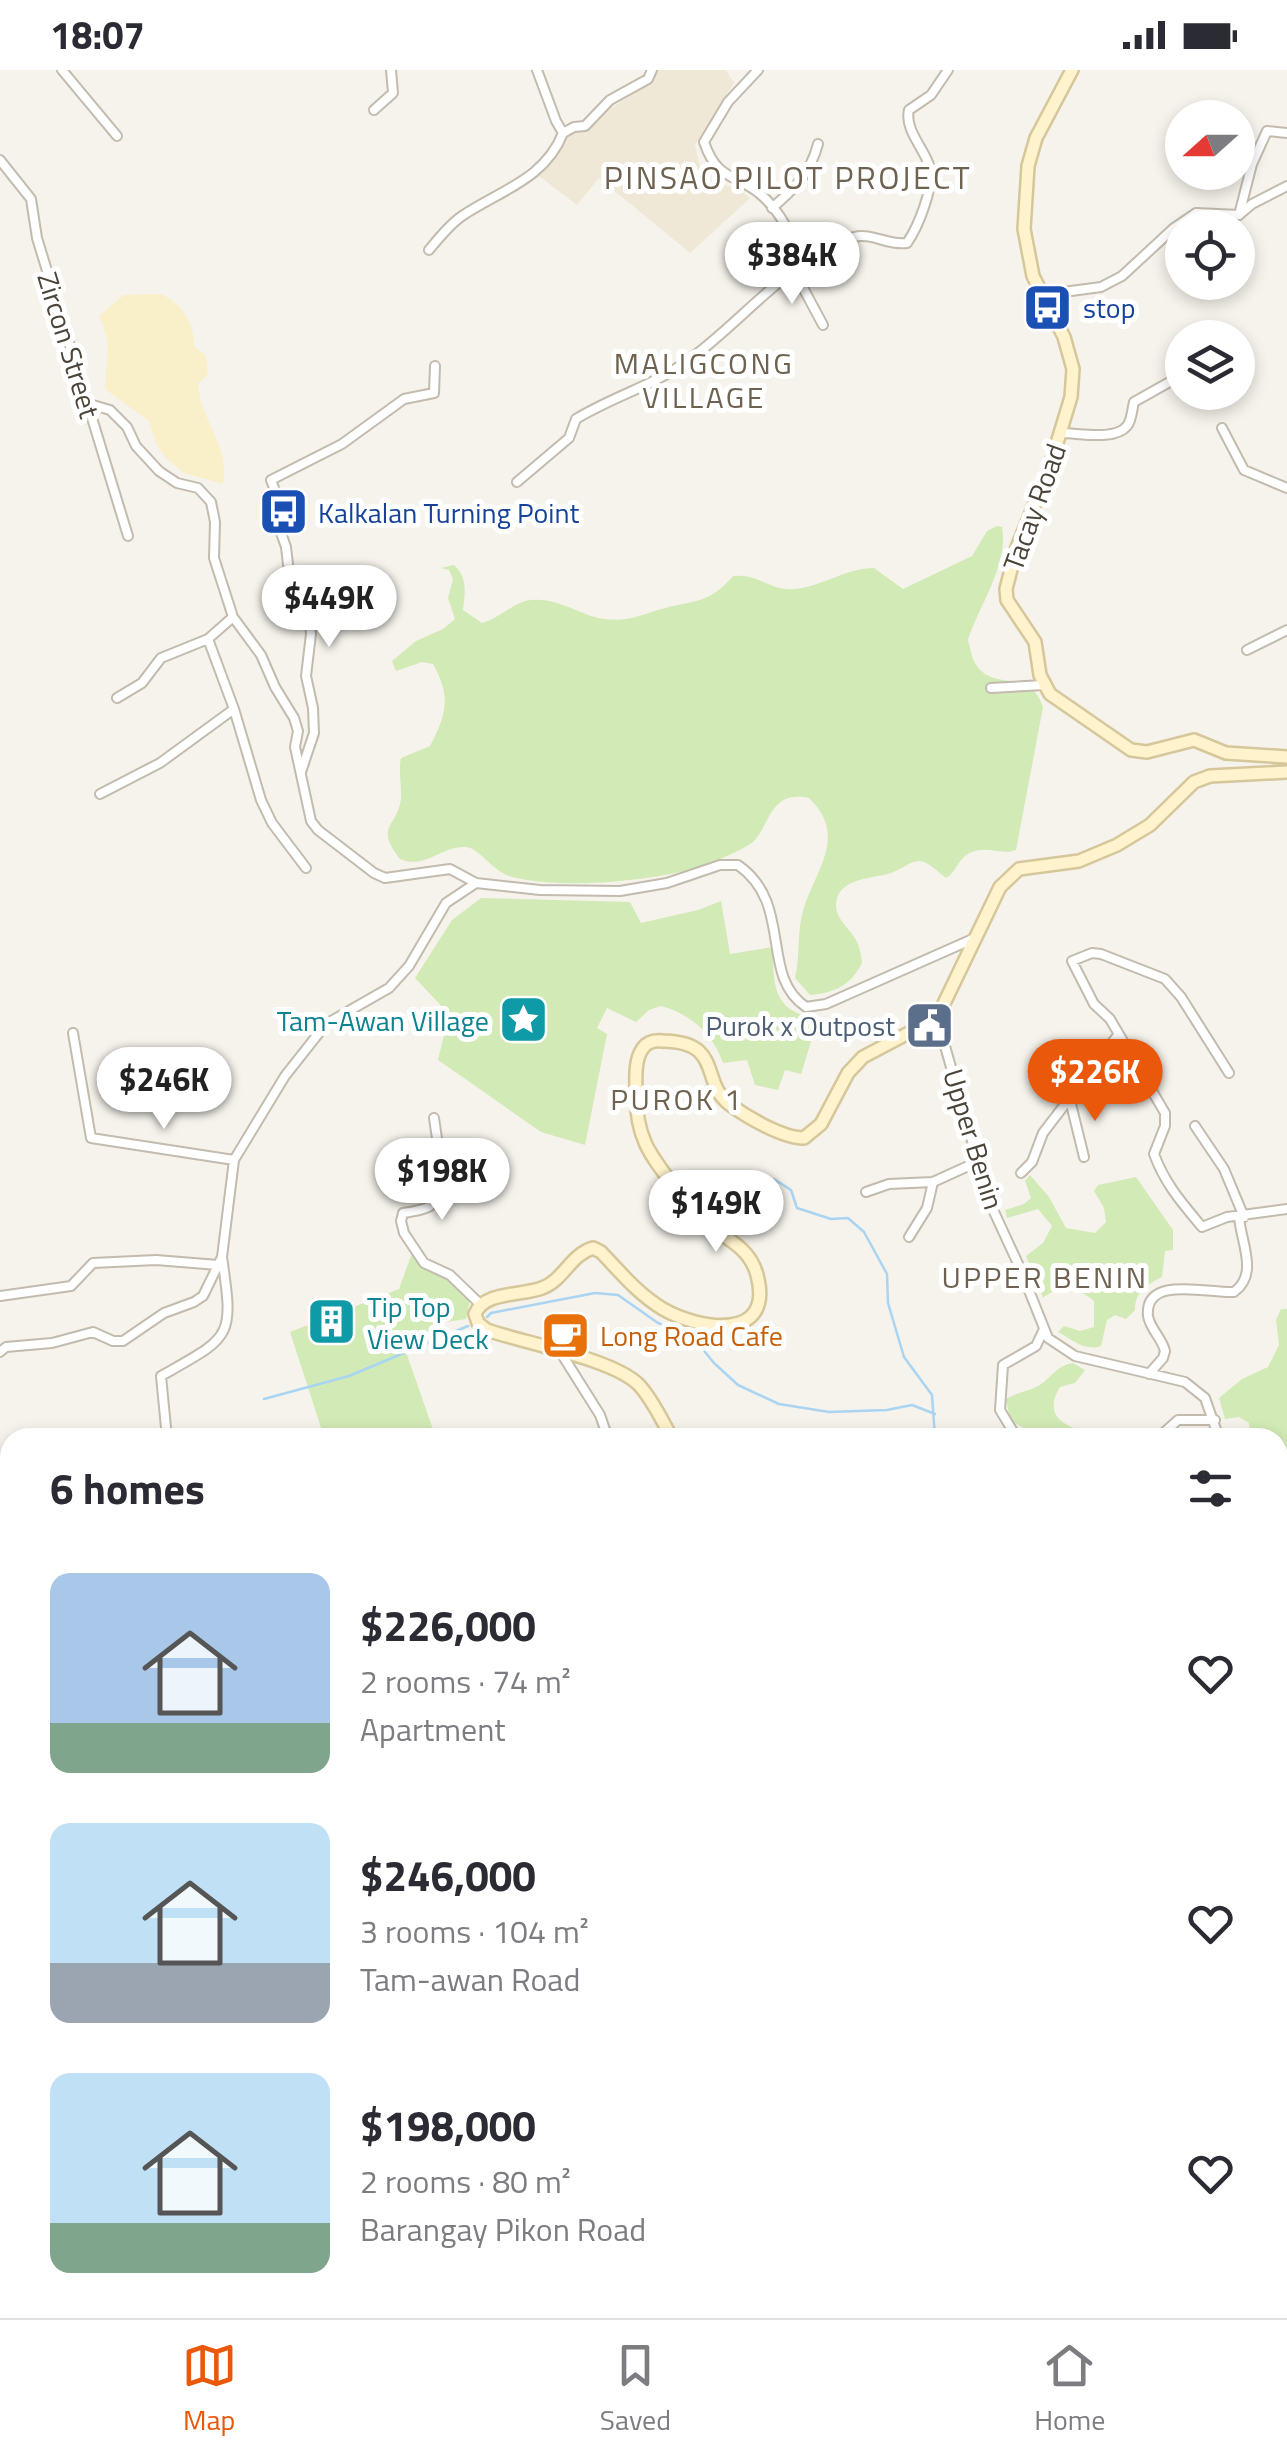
<!DOCTYPE html>
<html lang="en">
<head>
<meta charset="utf-8">
<style>
	:root { --surface:#fff; --page:#f2f2f3; --text:#2b2b33; --muted:#7c7c81; --line:#e1e1e2; --accent:#ea580c }
	body { margin:0; font-family:"Titillium Web",sans-serif; background:var(--page); color:var(--text); height:100vh; display:flex; flex-direction:column; font-size:38px; white-space:nowrap }
	* { box-sizing:border-box; margin:0 }
	p { font-size:32px; color:var(--muted) }
	.icon { flex:none; width:55px; height:55px; fill:none; stroke:currentColor; stroke-width:2; stroke-linecap:round; stroke-linejoin:round }
	.map { position:relative; flex:1; overflow:hidden }
	.details { position:absolute; left:0px; top:1358px; width:1288px; height:892px; display:flex; flex-direction:column; background:var(--surface); border-radius:30px 30px 0 0; box-shadow:0 5px 15px #0003 }
	.details>* { flex:none }
	.needle { width:65px; rotate:249deg }
	.controls { position:absolute; left:1165px; top:30px; display:grid; gap:20px }
	.controls a { display:grid; place-items:center; width:90px; height:90px; border-radius:50%; background:var(--surface); box-shadow:0 5px 15px #0003; font-size:50px }
	.price { position:absolute; translate:-50% -85px; padding:0 22px; border-radius:35px; background:#fff; color:#222; font-size:32px; line-height:65px; filter:drop-shadow(0 2px 5px #0008) }
	.price::after { content:''; position:absolute; left:50%; top:60px; width:30px; height:22px; margin-left:-15px; background:inherit; clip-path:polygon(0 0,100% 0,50% 100%) }
	.price.on { background:var(--accent); color:#fff }
	ul { padding:0; list-style:none }
	li { display:flex; align-items:center; gap:30px; height:250px; padding:0 50px }
	li span { display:grid; place-items:center; flex:none; width:280px; height:200px; border-radius:20px; color:#555 }
	li>.icon { margin-inline-start:auto }
	span .icon { width:120px; height:120px; fill:#fffc; stroke-width:1 }
	li b { font-size:42px }
	h2 { display:flex; justify-content:space-between; align-items:center; height:120px; padding:0 50px; font-size:42px }
	.status { display:flex; justify-content:space-between; align-items:center; height:70px; padding:0 50px; background:var(--surface); direction:ltr }
	.status svg { height:28px; fill:currentColor }
	.tabs { display:flex; justify-content:space-around; align-items:center; height:140px; border-top:2px solid var(--line); background:var(--surface); font-size:28px; color:var(--muted) }
	.tabs a { display:grid; justify-items:center; gap:5px }
	.tabs .on { color:var(--accent) }
	.map>svg:first-child { display:block }
</style>
</head>
<body>
<div class="status"><b>18:07</b><svg viewBox="0 0 49 12"><path d="M0 12V9h3v3zM5 12V6h3v6zM10 12V3h3v9zM15 12V0h3v12zM26 1h20v11H26zM47 4h2v5h-2z"/></svg></div>
<div class="map">
<svg width="1287" height="2248" viewBox="0 0 1287 2248">
	<rect width="100%" height="100%" fill="#f6f3ec"/>
	<path fill="#efe8d6" d="M658 0H726L734 13 695 75 702 105 715 113 737 118 750 128 690 183 599 108 577 135 535 103 564 64 577 61 642 18Z"/>
	<path fill="#d2eab5" d="M997 456 1002 457C1009 495 979 535 968 570 970 576 971 586 975 593 992 623 1030 597 1043 637L1016 780C1000 786 985 774 968 784 957 790 957 802 946 808 938 802 929 792 920 791 909 791 901 800 891 803 873 809 835 807 836 837 837 850 850 859 856 870 860 877 861 885 862 893 851 915 835 923 810 925L795 908C800 887 797 866 802 845 813 801 850 768 809 728 770 720 771 753 754 771 750 776 721 789 714 792 665 811 559 821 509 806 493 801 479 778 466 777 442 775 425 800 400 789 374 755 397 758 401 729 402 715 398 702 401 688L430 676C447 644 451 626 433 594L422 592 396 601 392 591 416 571 443 559 455 549 448 528 453 509 449 500 441 498 454 495C468 508 465 522 463 540L482 553C499 549 513 532 531 530 559 527 580 546 605 549 633 552 641 544 665 538 696 530 710 533 733 506 760 503 770 522 795 519 823 516 847 498 874 498L903 519 972 486 987 461Z
		M481 828 630 832 641 853 698 840 721 831 730 884 773 877C773 916 773 942 818 949L801 1004 785 1000 778 1020 755 1015 747 990 723 993C713 964 691 944 661 936L649 940 636 952 607 938 597 958 607 964 585 1075 541 1062 438 990 449 944 415 908 452 850Z
		M1030 1105 1049 1127 1066 1158 1095 1163 1106 1152 1104 1138 1094 1121 1098 1115 1136 1107 1173 1160V1180L1165 1181 1162 1207C1146 1215 1135 1222 1135 1240L1126 1249 1115 1245 1107 1250 1101 1276C1086 1282 1071 1269 1058 1262L1064 1256 1080 1261 1094 1257V1231C1079 1218 1058 1215 1043 1228L1026 1186 1043 1173 1052 1156 1038 1139 1007 1148 1005 1140 1024 1134 1031 1128 1025 1111Z
		M412 1183 420 1193 451 1209 470 1230 466 1249 440 1253 443 1268 406 1282 435 1365 427 1367H324L290 1262 399 1219Z
		M1281 1239H1287V1515L1283 1514 1278 1492V1368L1251 1367 1249 1353 1239 1347 1225 1349 1219 1328 1242 1309 1268 1297 1279 1275 1276 1250Z
		M1073 1293 1085 1300 1075 1313 1060 1317C1046 1340 1056 1352 1079 1360L1077 1366C1052 1371 1031 1364 1010 1350L1006 1329C1017 1322 1027 1322 1038 1316 1052 1308 1055 1296 1073 1293Z"/>
	<path fill="#f9efc9" d="M161 224C183 235 194 252 194 277L206 285 208 304 198 314C200 350 231 378 223 414L184 403 167 389 157 376 149 351 105 319C106 289 113 275 99 246L124 225Z"/>
	<g fill="none" stroke-linecap="round" stroke-linejoin="round">
		<path stroke="#a9d4f2" stroke-width="2.5" d="M774 1109 791 1120 797 1138 831 1149 848 1148 864 1162 887 1204 888 1233 904 1287 932 1325 935 1368
			M487 1247 491 1243 595 1223 618 1225 658 1253 692 1266 714 1293 738 1315 779 1334 829 1342 887 1340 912 1335 935 1344
			M264 1329 349 1306 468 1256
			M1043 2240 1048 2248
			M601 2248V2240"/>
		<defs>
			<path id="street" d="M62 0 117 66
				M537 0 556 51 563 63
				M758 0 728 32 704 72C717 110 733 103 759 123 782 142 794 170 803 196
				M374 40 393 23 391 0
				M563 63 574 57 585 56 610 30 648 9 652 0
				M0 90 31 129 37 168 128 466
				M772 138C795 118 810 104 818 74
				M1239 145 1252 94 1267 61 1287 63
				M429 180C439 168 449 155 462 146 501 120 545 109 563 63
				M794 201 823 255
				M1041 225 1101 217 1122 206 1174 158 1196 143 1239 145 1252 134 1287 116
				M86 333 110 340 127 357 136 376 159 401 177 413 198 418 211 432 215 452 214 488 233 547 261 585 275 617 294 648 298 661 295 677 311 751 318 760 374 803 385 808 450 799 476 813 540 820 620 821 667 813 720 795H738C794 834 759 906 806 937L826 934 975 868
				M1222 358 1244 400 1287 418
				M1062 363C1079 363 1115 371 1127 356 1132 350 1132 339 1134 332L1182 305
				M517 412 569 368 576 349C612 327 652 316 686 292 739 255 792 186 854 167 871 162 889 176 907 173 918 157 934 118 930 98 925 79 904 60 909 40L931 25 948 0
				M233 547 208 569 234 639 261 730 272 753 306 798
				M1247 580 1287 560
				M991 618 1044 615
				M117 628 142 613 161 588 208 569
				M301 702 314 663 313 638 306 606 311 564 310 552 290 512 286 477 275 446 283 442 271 410 342 374 404 329 434 323 435 296
				M100 724 160 693 234 639
				M937 948 989 1131 1020 1198 1048 1268 1075 1286 1185 1312 1205 1328 1219 1368
				M73 963 91 1068 234 1090
				M1229 1003 1181 927 1165 909 1101 884 1092 883 1072 891 1094 934 1110 949 1165 1043V1056L1154 1084C1165 1114 1182 1133 1202 1157L1227 1147 1287 1139
				M1070 1030 1084 1087
				M434 1048 442 1103C422 1129 453 1136 403 1143L401 1151 404 1163 424 1193 450 1205 480 1234
				M1195 1056 1224 1099 1244 1147
				M1021 1103 1032 1092 1043 1063 1118 965
				M866 1122 889 1114 933 1112 977 1092
				M909 1167 927 1138 933 1112
				M0 1226 71 1216 93 1193 156 1190 218 1195
				M0 1282 6 1277 52 1273 93 1262 113 1271H123L164 1243 194 1232 203 1226 222 1187 234 1090 285 1006 326 954 389 918 409 896 446 833 476 813
				M561 1283 600 1345 608 1368
				M1149 1304 1163 1288 1165 1281C1162 1268 1150 1259 1148 1246 1144 1204 1211 1224 1234 1222 1259 1204 1241 1173 1239 1147
				M167 1368 161 1306C232 1266 234 1269 222 1187
				M1017 1368 1000 1340 1003 1295 1036 1276 1044 1259
				M1158 1368 1178 1350H1215
				M1278 1539 1287 1563 1286 1574 1278 1578
				M0 1673 10 1656
				M0 1903 10 1910
				M611 2240 612 2248"/>
			<path id="secondary" d="M1072 0 1036 68 1028 96 1024 159 1033 206 1064 267 1073 299 1071 327 1050 396 1016 480 1006 519 1007 530 1035 572 1040 605 1050 624 1131 680 1147 682 1194 670 1226 683 1287 687
				M672 1368C662 1351 653 1330 639 1315 614 1289 524 1273 487 1260L478 1253 475 1244C484 1221 521 1226 542 1218 564 1210 570 1185 593 1178L601 1182C620 1202 639 1225 663 1239 699 1260 775 1272 757 1205 750 1178 726 1168 705 1153 695 1145 688 1134 680 1124 652 1087 636 1071 636 1023 636 1009 634 990 643 978 648 971 655 970 663 971 723 972 700 1011 729 1034 747 1047 782 1068 804 1068L821 1054 848 1003 863 987 937 948 1000 817 1019 799 1079 791 1117 775 1150 755 1194 712 1210 706 1287 702
				M514 2248 519 2240"/>
		</defs>
		<use href="#street" stroke="#c2bbae" stroke-width="12"/>
		<use href="#secondary" stroke="#d6c79b" stroke-width="16"/>
		<use href="#street" stroke="#fff" stroke-width="8"/>
		<use href="#secondary" stroke="#fff3cd" stroke-width="11"/>
	</g>
	<defs>
		<symbol id="bus-square" viewBox="-11 -11 22 22"><rect x="-9" y="-9" width="18" height="18" rx="4" fill="#1a4fb4" stroke="#fff"/><path d="M-5-6H5V4H4V6H2V4H-2V6H-4V4H-5ZM-3.5-4V0h7V-4ZM-3.5 1.2v1.5H-2V1.2ZM2 1.2v1.5H3.5V1.2Z" fill="#fff"/></symbol>
		<symbol id="sight-square" viewBox="-11 -11 22 22"><rect x="-9" y="-9" width="18" height="18" rx="4" fill="#0f9aa8" stroke="#fff"/><path d="M0-6L1.8-2.2L6-1.7L2.9 1.2L3.7 5.4L0 3.3L-3.7 5.4L-2.9 1.2L-6-1.7L-1.8-2.2Z" fill="#fff"/></symbol>
		<symbol id="civic-square" viewBox="-11 -11 22 22"><rect x="-9" y="-9" width="18" height="18" rx="4" fill="#5c6f8a" stroke="#fff"/><path d="M-.6-6.5H3V-4.5H.6V-3L4-1V1h2V6H-6V1h2V-1L-.6-3ZM-1.2 2.5V6h2.4V2.5Z" fill="#fff"/></symbol>
		<symbol id="building-square" viewBox="-11 -11 22 22"><rect x="-9" y="-9" width="18" height="18" rx="4" fill="#0f9aa8" stroke="#fff"/><path d="M-4-6H4V6H1V3H-1V6H-4ZM-2.5-4.3h1.7v1.8h-1.7ZM.8-4.3h1.7v1.8H.8ZM-2.5-1h1.7V.8h-1.7ZM.8-1h1.7V.8H.8Z" fill="#fff"/></symbol>
		<symbol id="cafe-square" viewBox="-11 -11 22 22"><rect x="-9" y="-9" width="18" height="18" rx="4" fill="#e8710a" stroke="#fff"/><path d="M-5.5-4.5H6V0H3Q3 3.5 0 3.5H-2.5Q-5.5 3.5-5.5 0ZM3-3.2v2h1.7v-2ZM-6 4.5H4V6H-6Z" fill="#fff"/></symbol>
	</defs>
	<g fill-rule="evenodd">
		<use href="#bus-square" x="1020" y="210" width="55" height="55"/>
		<use href="#bus-square" x="256" y="414" width="55" height="55"/>
		<use href="#sight-square" x="496" y="922" width="55" height="55"/>
		<use href="#civic-square" x="902" y="928" width="55" height="55"/>
		<use href="#building-square" x="304" y="1224" width="55" height="55"/>
		<use href="#cafe-square" x="538" y="1238" width="55" height="55"/>
	</g>
	<g text-anchor="middle" dominant-baseline="central" stroke-width="10" stroke-linejoin="round" paint-order="stroke">
		<g font-size="28" fill="#164399" stroke="#fff" text-anchor="start">
			<text x="1083" y="237">stop</text>
			<text x="318" y="442">Kalkalan Turning Point</text>
		</g>
		<g font-size="28" fill="#4b4439" stroke="#fff">
			<text transform="translate(69 275) rotate(73)">Zircon Street</text>
			<text transform="translate(1034 437) rotate(-70)">Tacay Road</text>
			<text transform="translate(974 1069) rotate(73)">Upper Benin</text>
		</g>
		<g font-size="28" fill="#0d838f" stroke="#fff" text-anchor="end">
			<text x="489" y="950">Tam-Awan Village</text>
			<text x="367" y="1236" text-anchor="start">Tip Top<tspan x="367" dy="32">View Deck</tspan></text>
		</g>
		<g font-size="28" fill="#4e5e75" stroke="#fff" text-anchor="end">
			<text x="895" y="955">Purok x Outpost</text>
		</g>
		<g font-size="28" fill="#c56008" stroke="#fff" text-anchor="start">
			<text x="600" y="1265">Long Road Cafe</text>
		</g>
		<g font-size="30" letter-spacing="2.5" fill="#6e6250" stroke="#fff">
			<text x="704" y="293">MALIGCONG<tspan x="704" dy="34">VILLAGE</tspan></text>
			<text x="677" y="1029">PUROK 1</text>
			<text x="1045" y="1207">UPPER BENIN</text>
		</g>
		<g font-size="32" letter-spacing="2.5" fill="#6e6250" stroke="#fff">
			<text x="788" y="107">PINSAO PILOT PROJECT</text>
		</g>
	</g>
</svg>
<div class="controls">
<a><svg class="needle" viewBox="-14 -14 28 28"><path d="M0-13l5 13h-10z" fill="#e53935"/><path d="M0 13l5-13h-10z" fill="#7c7c81"/></svg></a>
<a><svg class="icon" aria-label="locate" viewBox="0 0 24 24"><circle cx="12" cy="12" r="6"/><path d="M12 2v4M12 18v4M2 12h4M18 12h4"/></svg></a>
<a><svg class="icon" aria-label="layers" viewBox="0 0 24 24"><path d="M12 4l9 5-9 5-9-5zM3 14l9 5 9-5"/></svg></a>
</div>
<b class="price" style="left:792px;top:237px">$384K</b>
<b class="price" style="left:329px;top:580px">$449K</b>
<b class="price on" style="left:1095px;top:1054px">$226K</b>
<b class="price" style="left:164px;top:1062px">$246K</b>
<b class="price" style="left:442px;top:1153px">$198K</b>
<b class="price" style="left:716px;top:1185px">$149K</b>
<section class="details">
<h2>6 homes<svg class="icon" aria-label="filters" viewBox="0 0 24 24"><path d="M4 7h16M4 17h16"/><circle cx="9" cy="7" r="2"/><circle cx="15" cy="17" r="2"/></svg></h2>
<ul>
<li><span style="background:linear-gradient(#a9c7e8 75%,#7fa58c 0)"><svg class="icon" aria-label="home" viewBox="0 0 24 24"><path d="M3 11l9-7 9 7M6 9v11h12V9"/></svg></span><div><b>$226,000</b><p>2 rooms · 74 m²</p><p>Apartment</p></div><svg class="icon" aria-label="heart" viewBox="0 0 24 24"><path d="M12 20l-8-8c-3-5 5-10 8-4 3-6 11-1 8 4z"/></svg></li>
<li><span style="background:linear-gradient(#bfe0f5 70%,#9aa5b1 0)"><svg class="icon" aria-label="home" viewBox="0 0 24 24"><path d="M3 11l9-7 9 7M6 9v11h12V9"/></svg></span><div><b>$246,000</b><p>3 rooms · 104 m²</p><p>Tam-awan Road</p></div><svg class="icon" aria-label="heart" viewBox="0 0 24 24"><path d="M12 20l-8-8c-3-5 5-10 8-4 3-6 11-1 8 4z"/></svg></li>
<li><span style="background:linear-gradient(#bfe0f5 75%,#7fa58c 0)"><svg class="icon" aria-label="home" viewBox="0 0 24 24"><path d="M3 11l9-7 9 7M6 9v11h12V9"/></svg></span><div><b>$198,000</b><p>2 rooms · 80 m²</p><p>Barangay Pikon Road</p></div><svg class="icon" aria-label="heart" viewBox="0 0 24 24"><path d="M12 20l-8-8c-3-5 5-10 8-4 3-6 11-1 8 4z"/></svg></li>
</ul>
</section>
</div>
<nav class="tabs">
<a class="on"><svg class="icon" aria-label="map" viewBox="0 0 24 24"><path d="M3 6l6-2 6 2 6-2v14l-6 2-6-2-6 2zM9 4v14M15 6v14"/></svg>Map</a>
<a><svg class="icon" aria-label="saved" viewBox="0 0 24 24"><path d="M7 4h10v16l-5-4-5 4z"/></svg>Saved</a>
<a><svg class="icon" aria-label="home" viewBox="0 0 24 24"><path d="M3 11l9-7 9 7M6 9v11h12V9"/></svg>Home</a>
</nav>
</body>
</html>
